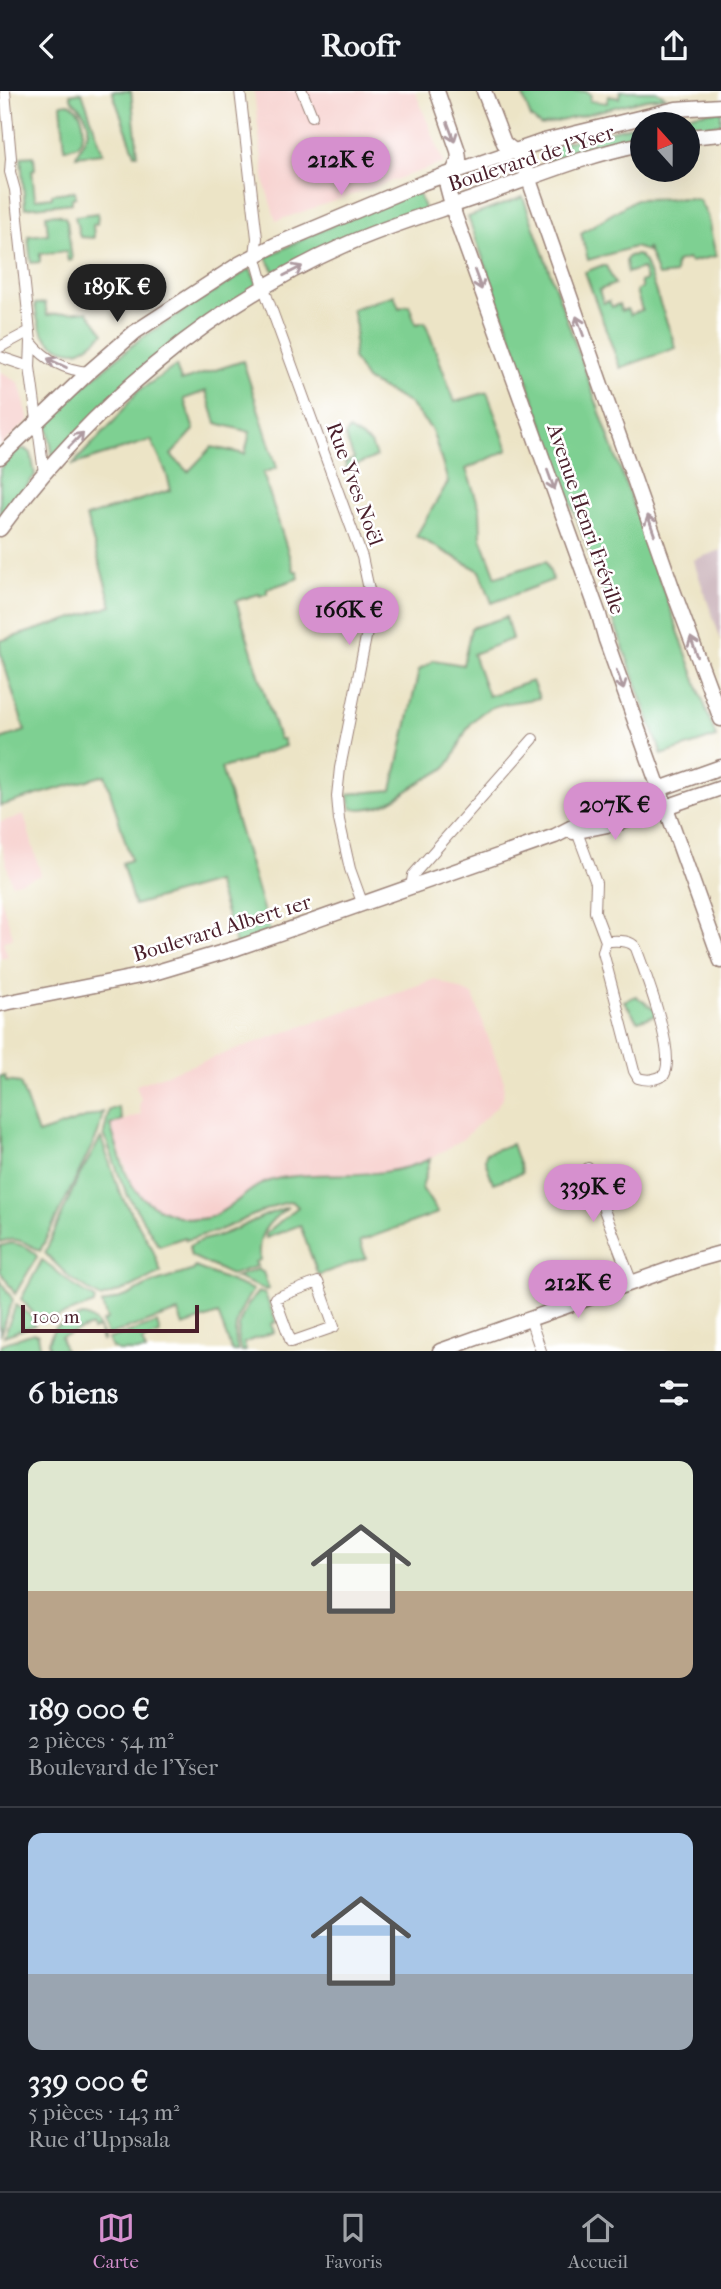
<!DOCTYPE html>
<html lang="fr">
<head>
<meta charset="utf-8">
<style>
	:root { --surface:#171b24; --page:#20242c; --text:#f1f3f6; --muted:#9ea1a6; --line:#363941; --accent:#d690ce }
	body { margin:0; font-family:"IM FELL French Canon",serif; background:var(--page); color:var(--text); height:100vh; display:flex; flex-direction:column; font-size:26px; white-space:nowrap }
	* { box-sizing:border-box; margin:0 }
	p { font-size:23px; color:var(--muted) }
	.icon { flex:none; width:38px; height:38px; fill:none; stroke:currentColor; stroke-width:2; stroke-linecap:round; stroke-linejoin:round }
	.map { position:relative; height:1260px; overflow:hidden }
	.sheet { display:flex; flex-direction:column; background:var(--surface); flex:1 }
	.sheet>* { flex:none }
	.needle { width:46px; rotate:339deg }
	.tools { position:absolute; left:630px; top:21px; display:grid; gap:14px }
	.tools a { display:grid; place-items:center; width:70px; height:70px; border-radius:50%; background:var(--surface); box-shadow:0 7px 28px #0002; font-size:35px }
	.scale { position:absolute; left:21px; bottom:18px; width:178px; box-sizing:border-box; padding-left:7px; border:4px solid #4a1f2b; border-top:0; font-size:19px; line-height:24px; white-space:nowrap; color:#4a1f2b; -webkit-text-stroke:5px #fff; paint-order:stroke }
	.price { position:absolute; translate:-50% -60px; padding:0 16px; border-radius:24px; background:var(--accent); color:#111; font-size:23px; line-height:46px; filter:drop-shadow(0 2px 4px #0008) }
	.price::after { content:''; position:absolute; left:50%; top:42px; width:21px; height:16px; margin-left:-10px; background:inherit; clip-path:polygon(0 0,100% 0,50% 100%) }
	.price.on { background:#222; color:#fff }
	ul { padding:0; list-style:none }
	li { display:grid; align-content:center; gap:14px; height:371px; padding:0 28px }
	li+li { border-top:2px solid var(--line) }
	li span { display:grid; place-items:center; height:217px; border-radius:14px; color:#555 }
	li>.icon { margin-inline-start:auto }
	span .icon { width:126px; height:126px; fill:#fffc; stroke-width:1 }
	li b { font-size:30px }
	h2 { display:flex; justify-content:space-between; align-items:center; height:84px; padding:0 28px; font-size:30px }
	header { display:flex; justify-content:space-between; align-items:center; height:91px; padding:0 28px; background:var(--surface); font-size:32px; font-weight:700 }
	.tab-bar { display:flex; justify-content:space-around; align-items:center; height:98px; border-top:2px solid var(--line); background:var(--surface); font-size:19px; color:var(--muted) }
	.tab-bar a { display:grid; justify-items:center; gap:4px }
	.tab-bar .on { color:var(--accent) }
	.map>svg:first-child { display:block }
</style>
</head>
<body>
<header><svg class="icon" aria-label="back" viewBox="0 0 24 24"><path d="M15 5l-7 7 7 7"/></svg>Roofr<svg class="icon" aria-label="share" viewBox="0 0 24 24"><path d="M12 15V3M7 8l5-5 5 5M5 13v7h14v-7"/></svg></header>
<div class="map">
<svg width="721" height="1260" viewBox="0 0 721 1260">
	<rect width="100%" height="100%" fill="#fff"/>
	<filter id="ink" filterUnits="userSpaceOnUse"><feTurbulence type="fractalNoise" baseFrequency=".0143" numOctaves="2"/><feDisplacementMap in="SourceGraphic" scale="14" xChannelSelector="R" yChannelSelector="G"/><feConvolveMatrix kernelMatrix="1 2 1 2 8 2 1 2 1" color-interpolation-filters="sRGB"/></filter>
	<filter id="wash" filterUnits="userSpaceOnUse"><feTurbulence type="fractalNoise" baseFrequency=".00686" numOctaves="4" result="noise"/><feDisplacementMap in="SourceGraphic" scale="28" xChannelSelector="R" yChannelSelector="G"/><feGaussianBlur stdDeviation="1.57" result="paint"/><feColorMatrix in="noise" values="0 0 0 0 0 0 0 0 0 0 0 0 0 0 0 0 0 1.4 0 .05"/><feComposite in="paint" operator="in"/></filter>
	<g filter="url(#wash)">
		<rect width="100%" height="100%" fill="#ece4c6"/>
		<path fill="#f7d0ce" d="M254 0H415L444 72 276 130 265 94Z
			M0 280 19 292 29 329 0 356Z
			M24 724 41 784 12 793 0 750V731Z
			M0 805 13 846 3 851 8 865 0 867Z
			M435 888 473 904 504 991 503 1006 497 1015 463 1048 430 1068 389 1082 298 1085 272 1090 255 1095 220 1121 203 1128 187 1127 156 1117 135 1100 110 1034 141 1023 139 1016 141 1008 136 994Z"/>
		<path fill="#d2bec4" d="M721 459V549L693 469Z"/>
		<path fill="#7ed092" stroke="#64785e" stroke-width="2" fill-rule="evenodd" d="M112 0H131L138 63H135Z
			M521 0H584L591 3 590 10 607 12 608 5 619 7 620 0H656L666 6 646 8 541 35 531 27Z
			M82 1 103 62 76 65C82 48 98 39 80 17 75 11 71 11 70 3Z
			M69 12C85 20 87 40 78 54L65 58 61 13Z
			M721 19V33L688 37V33H642V45L550 71 545 56 661 28Z
			M34 65 35 78 32 79 35 108 52 106V103L75 100 76 106 72 107V112L25 117 21 66Z
			M417 98 425 120 276 183 266 166 339 131Z
			M523 106 716 646 662 664 468 126Z
			M689 107 699 109 707 124 716 165 690 171 688 168 676 171 675 183 658 185 647 156V160L634 156 588 169 581 142 636 108Z
			M98 122 97 133 93 134 94 147 80 146 75 125Z
			M58 123 65 126 67 130 72 169 68 170 66 160 40 163V171L31 172 28 145 48 143 46 124Z
			M635 164 640 165 645 171 676 257 620 277 585 181 600 175H606L615 193 599 199 603 212 609 210 612 216 619 213 621 220 627 218 630 224 642 219 636 200 642 197 640 191 646 189 642 177 627 182 626 169 629 165Z
			M250 178 258 194 53 367 47 330 92 288 140 248Z
			M394 204 399 217 409 214 416 233 425 231 455 311 487 301 508 359 466 378 480 418 481 446 496 486 546 470 553 489 492 512 480 480 416 445 448 391 432 339 409 312 366 289 353 267 356 236 352 218Z
			M45 212 47 224 87 220 104 242C97 248 89 256 80 259 75 261 69 260 63 258 42 251 37 233 35 213Z
			M243 270 277 377 263 382 294 480H297L299 487 267 498V502L260 505 259 503 236 510 279 648H283L285 655 252 666V669L221 677 271 845 237 857 216 791 134 814 122 772 131 769 105 684 0 715V648L25 640 0 560V550L112 515 86 426 171 399 166 381 151 349 72 374 115 329 137 301 176 275 181 290ZM206 300 216 332 250 341 245 363 212 356 188 381 171 364 194 339 184 308Z
			M349 339 371 353 376 366 347 378 345 372 354 368 345 345Z
			M18 358H25L31 362 35 384 0 431V378Z
			M506 526 512 548 473 563 488 605 532 590 539 607C519 611 493 611 478 625 461 640 460 660 447 675 442 681 431 685 424 689 396 706 389 719 352 718L348 703 392 699 419 579 434 569 463 574 471 537Z
			M636 905 655 919 657 924 638 930 636 928 624 910Z
			M0 985H5L6 990 20 992 38 1043 103 1021 98 1043 40 1160C26 1152 17 1145 0 1151Z
			M118 1016 122 1029 110 1034C125 1078 126 1109 175 1124 190 1128 202 1131 217 1123 245 1109 249 1091 287 1086 338 1080 380 1090 430 1068L422 1097 438 1122 360 1150 366 1167 318 1184 300 1134 266 1147V1142L298 1116 292 1110 274 1115 220 1139 186 1149 185 1146 159 1155 128 1105 120 1087 104 1043 109 1019Z
			M101 1047 120 1102 152 1157 161 1181 129 1197 101 1207 70 1187 45 1162 78 1087Z
			M512 1053 522 1082 493 1092 485 1069 486 1062Z
			M288 1116C269 1130 255 1144 260 1169L255 1171 257 1175 231 1184 191 1165 189 1156C196 1149 205 1149 214 1146 240 1139 262 1123 288 1116Z
			M11 1152C20 1153 33 1157 37 1166L15 1203 0 1180V1155Z
			M42 1169 53 1177 73 1194 95 1208 94 1213 43 1231 39 1229 21 1208Z
			M195 1176 253 1199C240 1218 230 1237 238 1260H232L218 1223 183 1235 178 1221 107 1244 102 1231 107 1229 102 1213 129 1204 150 1193 194 1179Z
			M258 1178 259 1180 263 1181 269 1198 266 1199 235 1186Z
			M0 1189 13 1209 0 1244Z
			M258 1201 265 1203 276 1231 271 1233 274 1241 244 1252 246 1260H241C233 1237 243 1218 258 1201Z
			M16 1214 31 1225 35 1234 4 1245Z
			M82 1225C95 1226 100 1238 104 1249L102 1250 98 1237 92 1239 91 1235 61 1246 65 1260H50L48 1251 55 1236Z
			M157 1232 160 1243 142 1250 146 1260H118L112 1257 108 1248Z
			M33 1242 38 1244 41 1260H0L2 1253Z"/>
	</g>
	<g filter="url(#ink)">
		<g fill="none" stroke-linecap="round" stroke-linejoin="round">
			<defs>
				<path id="street" d="M5 0 11 67 10 81 15 99 31 251 30 276 44 382
					M240 0 257 147 255 164 267 206 362 466 370 503V526L340 677 337 705 339 729 350 778 363 814
					M302 0 312 25
					M31 251C46 270 65 279 89 281
					M0 256 30 240
					M0 266 30 276
					M577 741 596 792 595 821 606 850C617 850 630 848 636 857 645 882 677 963 664 984 655 989 648 990 638 987L634 980 603 861 606 850
					M411 796 413 784 533 648
					M588 1077 632 1192
					M318 1191 334 1236 291 1251 275 1207Z
					M530 1228 541 1260"/>
				<path id="secondary" d="M688 46 721 43
					M0 366 89 281 135 241 239 173 275 154 422 92 544 50 676 18 721 15
					M0 438C86 320 211 213 345 154 389 134 435 121 480 105 534 86 586 64 642 53
					M573 741 622 731 721 697
					M0 913 150 883 237 857 555 745 617 713 721 676
					M440 1260 696 1169 721 1162"/>
				<path id="primary" d="M437 0 458 60 459 68 447 95 455 125 599 524 606 549 721 870
					M484 0 504 52 521 66 673 499 721 628"/>
			</defs>
			<use href="#street" stroke="#9b8278" stroke-width="12"/>
			<use href="#secondary" stroke="#9b8278" stroke-width="17"/>
			<use href="#primary" stroke="#9b8278" stroke-width="17"/>
			<use href="#street" stroke="#fff" stroke-width="10"/>
			<use href="#secondary" stroke="#fff" stroke-width="14"/>
			<use href="#primary" stroke="#fff" stroke-width="14"/>
		</g>
		<defs><path id="oneway-shaft" d="M-6 0H5M1.5-3L5.5 0L1.5 3" fill="none" stroke-width="1.6" stroke-linecap="round" stroke-linejoin="round" transform="scale(1.75)"/></defs>
		<g stroke="#ae9aa0">
			<use href="#oneway-shaft" transform="translate(451 41) rotate(70)"/>
			<use href="#oneway-shaft" transform="translate(293 180) rotate(-27)"/>
			<use href="#oneway-shaft" transform="translate(478 189) rotate(70)"/>
			<use href="#oneway-shaft" transform="translate(580 235) rotate(-110)"/>
			<use href="#oneway-shaft" transform="translate(57 272) rotate(-154)"/>
			<use href="#oneway-shaft" transform="translate(76 349) rotate(-46)"/>
			<use href="#oneway-shaft" transform="translate(551 389) rotate(70)"/>
			<use href="#oneway-shaft" transform="translate(651 434) rotate(-109)"/>
			<use href="#oneway-shaft" transform="translate(694 556) rotate(-110)"/>
			<use href="#oneway-shaft" transform="translate(620 589) rotate(70)"/>
		</g>
	</g>
	<g text-anchor="middle" dominant-baseline="central" stroke-width="5" stroke-linejoin="round" paint-order="stroke">
		<g font-size="21" fill="#4a1f2b" stroke="#fff">
			<text transform="translate(531 67) rotate(-18)">Boulevard de l'Yser</text>
			<text transform="translate(355 393) rotate(70)">Rue Yves Noël</text>
			<text transform="translate(586 428) rotate(71)">Avenue Henri Fréville</text>
			<text transform="translate(222 837) rotate(-17)">Boulevard Albert 1er</text>
		</g>
	</g>
</svg>
<div class="tools">
<a><svg class="needle" viewBox="-14 -14 28 28"><path d="M0-13l5 13h-10z" fill="#e53935"/><path d="M0 13l5-13h-10z" fill="#9ea1a6"/></svg></a>
</div>
<div class="scale">100 m</div>
<b class="price" style="left:341px;top:106px">212K €</b>
<b class="price on" style="left:117px;top:233px">189K €</b>
<b class="price" style="left:349px;top:556px">166K €</b>
<b class="price" style="left:615px;top:751px">207K €</b>
<b class="price" style="left:593px;top:1133px">339K €</b>
<b class="price" style="left:578px;top:1229px">212K €</b>
</div>
<section class="sheet">
<h2>6 biens<svg class="icon" aria-label="filters" viewBox="0 0 24 24"><path d="M4 7h16M4 17h16"/><circle cx="9" cy="7" r="2"/><circle cx="15" cy="17" r="2"/></svg></h2>
<ul>
<li><span style="background:linear-gradient(#dfe7d0 60%,#b9a48a 0)"><svg class="icon" aria-label="home" viewBox="0 0 24 24"><path d="M3 11l9-7 9 7M6 9v11h12V9"/></svg></span><div><b>189 000 €</b><p>2 pièces · 54 m²</p><p>Boulevard de l'Yser</p></div></li>
<li><span style="background:linear-gradient(#a9c7e8 65%,#9aa5b1 0)"><svg class="icon" aria-label="home" viewBox="0 0 24 24"><path d="M3 11l9-7 9 7M6 9v11h12V9"/></svg></span><div><b>339 000 €</b><p>5 pièces · 143 m²</p><p>Rue d'Uppsala</p></div></li>
</ul>
</section>
<nav class="tab-bar">
<a class="on"><svg class="icon" aria-label="map" viewBox="0 0 24 24"><path d="M3 6l6-2 6 2 6-2v14l-6 2-6-2-6 2zM9 4v14M15 6v14"/></svg>Carte</a>
<a><svg class="icon" aria-label="saved" viewBox="0 0 24 24"><path d="M7 4h10v16l-5-4-5 4z"/></svg>Favoris</a>
<a><svg class="icon" aria-label="home" viewBox="0 0 24 24"><path d="M3 11l9-7 9 7M6 9v11h12V9"/></svg>Accueil</a>
</nav>
</body>
</html>
